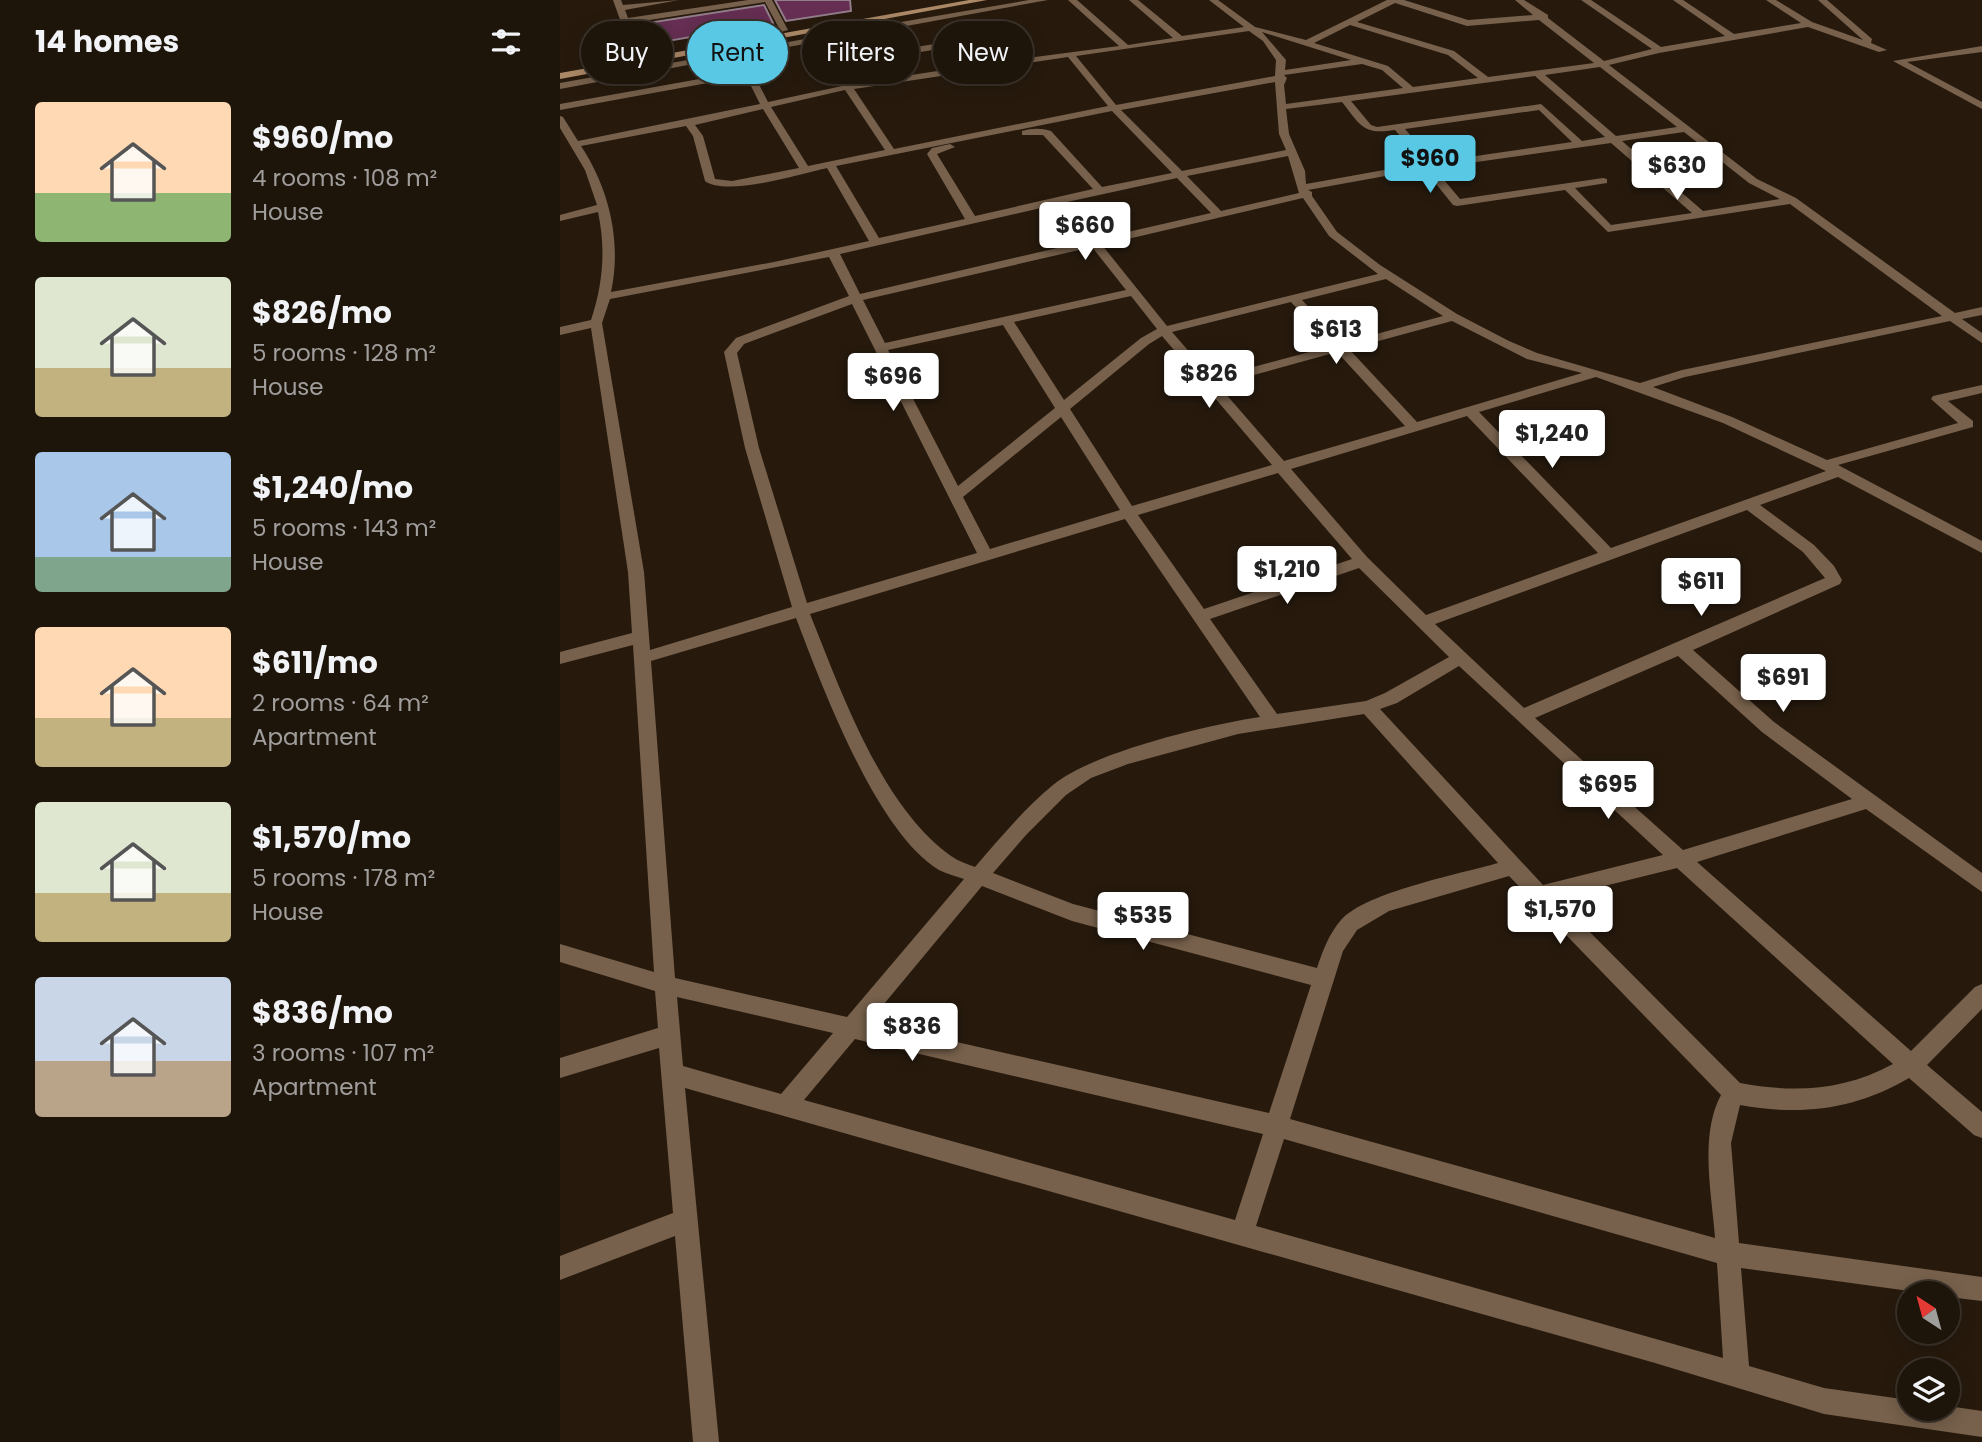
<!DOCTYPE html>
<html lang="en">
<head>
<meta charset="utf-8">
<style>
	:root { --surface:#1d140a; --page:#2a2118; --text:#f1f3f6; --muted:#a09e9c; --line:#3b332b; --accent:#59c8e5 }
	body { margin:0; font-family:Poppins,sans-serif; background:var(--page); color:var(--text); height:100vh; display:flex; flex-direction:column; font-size:26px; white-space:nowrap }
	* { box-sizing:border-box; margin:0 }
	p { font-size:23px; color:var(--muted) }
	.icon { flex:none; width:38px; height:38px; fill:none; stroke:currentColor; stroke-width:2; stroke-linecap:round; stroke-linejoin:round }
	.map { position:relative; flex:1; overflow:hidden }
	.side { display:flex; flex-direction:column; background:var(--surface); width:560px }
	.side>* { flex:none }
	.top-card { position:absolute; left:21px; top:21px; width:665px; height:63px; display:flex; gap:14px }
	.needle { width:46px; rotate:324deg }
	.tools { position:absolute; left:1337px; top:1281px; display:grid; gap:14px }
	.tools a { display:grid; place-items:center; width:63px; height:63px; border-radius:50%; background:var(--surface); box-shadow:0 4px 18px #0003,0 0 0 2px var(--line); font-size:35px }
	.price { position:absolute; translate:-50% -60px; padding:0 16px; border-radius:7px; background:#fff; color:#222; font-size:23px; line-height:46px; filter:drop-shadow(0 2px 4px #0008) }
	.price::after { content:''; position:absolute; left:50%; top:42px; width:21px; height:16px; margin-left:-10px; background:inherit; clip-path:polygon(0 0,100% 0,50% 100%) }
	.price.on { background:var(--accent); color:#111 }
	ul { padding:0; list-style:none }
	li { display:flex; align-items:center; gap:21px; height:175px; padding:0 35px }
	li span { display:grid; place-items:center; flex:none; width:196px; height:140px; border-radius:7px; color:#555 }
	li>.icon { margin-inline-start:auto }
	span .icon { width:84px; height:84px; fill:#fffc; stroke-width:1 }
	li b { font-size:30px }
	h2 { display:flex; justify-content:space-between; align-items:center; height:84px; padding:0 35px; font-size:30px }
	.pill { padding:0 24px; border-radius:32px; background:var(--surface); box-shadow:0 4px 18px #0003,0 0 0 2px var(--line); font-size:24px; line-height:63px }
	.pill.on { background:var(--accent); color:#111 }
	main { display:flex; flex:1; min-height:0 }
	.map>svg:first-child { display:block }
</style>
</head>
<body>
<main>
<section class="side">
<h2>14 homes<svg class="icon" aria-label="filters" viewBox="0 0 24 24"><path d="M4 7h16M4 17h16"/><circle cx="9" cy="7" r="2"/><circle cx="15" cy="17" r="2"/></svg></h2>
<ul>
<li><span style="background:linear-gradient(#ffd9b3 65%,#8fb573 0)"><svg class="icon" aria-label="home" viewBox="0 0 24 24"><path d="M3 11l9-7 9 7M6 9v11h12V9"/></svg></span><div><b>$960/mo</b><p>4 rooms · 108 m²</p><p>House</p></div></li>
<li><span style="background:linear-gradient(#dfe7d0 65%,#c2b280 0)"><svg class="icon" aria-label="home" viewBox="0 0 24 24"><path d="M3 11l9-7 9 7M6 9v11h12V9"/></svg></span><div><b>$826/mo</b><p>5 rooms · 128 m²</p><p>House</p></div></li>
<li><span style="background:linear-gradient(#a9c7e8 75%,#7fa58c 0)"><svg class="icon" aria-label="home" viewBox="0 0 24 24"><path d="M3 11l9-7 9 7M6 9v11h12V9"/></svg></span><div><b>$1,240/mo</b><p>5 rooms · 143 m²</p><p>House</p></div></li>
<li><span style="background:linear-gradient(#ffd9b3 65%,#c2b280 0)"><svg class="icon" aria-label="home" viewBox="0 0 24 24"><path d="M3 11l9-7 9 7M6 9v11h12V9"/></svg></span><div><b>$611/mo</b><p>2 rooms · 64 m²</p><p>Apartment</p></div></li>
<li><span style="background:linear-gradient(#dfe7d0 65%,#c2b280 0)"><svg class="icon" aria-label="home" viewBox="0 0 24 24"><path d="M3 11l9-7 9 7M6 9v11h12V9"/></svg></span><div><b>$1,570/mo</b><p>5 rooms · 178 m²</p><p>House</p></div></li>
<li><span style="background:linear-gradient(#c9d6e8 60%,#b9a48a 0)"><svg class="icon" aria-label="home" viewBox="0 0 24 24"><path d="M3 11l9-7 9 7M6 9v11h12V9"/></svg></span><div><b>$836/mo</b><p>3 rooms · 107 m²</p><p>Apartment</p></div></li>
</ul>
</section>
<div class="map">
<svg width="1422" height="1442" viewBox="0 0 1422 1442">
	<rect width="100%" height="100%" fill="#271a0d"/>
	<path fill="#652e52" stroke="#927d8a" stroke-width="2" d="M215 0H290L291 11 226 21Z
		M204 5 213 23 102 42 94 22Z"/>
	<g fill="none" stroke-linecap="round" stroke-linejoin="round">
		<path fill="#77614c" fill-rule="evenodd" d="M53 0H61L63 5 119 0 65 10 68 18 188 0H212L228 30 221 32 205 2 70 23 83 56 78 59 73 56Z
			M469 0H488L270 40 289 58 417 37 438 62 559 46 508 0H517L568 45 613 38 569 0H578L622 36 684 27 649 0H658L695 27 746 40 827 0H844L908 20 973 15 955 0H964L988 15V18L1044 61 1092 49 1021 0H1031L1101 47 1165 36 1113 0H1123L1174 34 1241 23 1206 0H1216L1252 22 1303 40 1258 0H1267L1312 39 1311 43 1327 50 1319 52 1248 27 1099 53 1049 65 1197 179 1236 198 1395 313 1422 307V315L1402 319 1422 333V343L1390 321 1125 377 1093 387 1172 417 1267 460 1398 423 1371 399 1373 396 1422 385V393L1388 401 1413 421V427L1278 465 1422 541V553L1278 477 1200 505 1254 545 1274 566 1282 580 1280 584 1133 650 1214 722 1422 873V892L1306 809 1137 862 1351 1051 1415 987 1422 984V1009L1367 1065 1422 1112V1138L1414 1135 1349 1078C1295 1110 1240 1116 1180 1105L1171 1143 1179 1243 1422 1277V1301L1388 1297V1293H1364L1181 1268 1189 1366 1264 1388 1349 1400V1409H1388V1406L1422 1411V1437L1264 1414 1095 1363 125 1088 159 1442H133L115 1236 0 1280V1256L113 1213 99 1048 0 1078V1058L98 1028 95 991 0 962V944L94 972 73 645 0 664V652L72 633 68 572 31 328 0 335V327L31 320C43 284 46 249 38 212L0 221V215L37 205 25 170 0 128V116L3 117 18 141 200 104 186 76 0 110V104L184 71 176 56 0 89V83L256 37 251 31 255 28 265 35ZM835 3 907 26 979 20 1034 63 928 77 894 51 797 22ZM790 25 888 55 918 78 853 87 828 66 754 43ZM689 31 703 41 716 60 715 76 556 105 516 56ZM702 32 791 60 725 70 726 60ZM261 41 285 65 296 83 208 102 184 55ZM415 43 430 63 305 82 294 63ZM508 57 548 106 334 149 294 89ZM802 64 822 70 843 88 726 104 724 85 727 78 724 75ZM1040 67 1117 127 1056 136 985 75ZM975 76 1045 137 1022 141 981 104 817 127 811 125 791 101ZM715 82 719 134 726 150 622 171 561 110ZM285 90 325 150 248 166 211 107ZM782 102C801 126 803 135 835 130L863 163 746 184 745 171 729 134 726 109ZM203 109 239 168 172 181 155 179 143 136 135 125ZM979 110 1012 142 874 162 845 129ZM552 111 612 173 542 187 491 131C481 128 473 128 462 131V135H483L533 189 415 216 377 154 395 147 390 144 372 148 367 154 405 219 319 238 276 166ZM126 126 133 136 145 181C166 197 240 174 267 168L309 241 214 262 51 292C62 242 49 188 21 146ZM1124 132 1189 183 1220 199 1143 211 1062 141ZM1051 143 1132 213 1051 225 1015 188 1047 183V179L1043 178 900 199 874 168ZM728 156 739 193 661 211 627 176ZM864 169 893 205 897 206 1005 190 1048 232 1230 204 1382 316 1122 370 1080 383 977 353 949 341 897 314 820 265 777 232 752 196V192L748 190ZM617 178 651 213 537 239 507 202ZM743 198 769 236 818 274 607 326 542 245ZM498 204 527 241 300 294 280 254ZM532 247 566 290 325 343 303 300ZM269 257 289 296 176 338 164 352 185 448 232 607 90 650 84 572 42 323 50 299ZM826 279 883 316 783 343 742 300ZM571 296 597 329 581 338 504 400 454 322ZM731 302 772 346 652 378 612 332ZM292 304 417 553 247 603 199 448 177 353 184 344ZM892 321 967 359 1022 373 857 422 789 349ZM443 325 495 408 398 486 328 350ZM602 336 712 465 572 506 510 409 589 344ZM777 352 845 426 724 461 658 385ZM1036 377 1163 423 1266 471 1051 548 919 412ZM907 416 1038 553 866 615 807 557 731 469ZM501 417 560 510 430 549 403 497ZM718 473 792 559 644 609 578 515ZM1187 510 1243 552 1265 578 964 708 875 624ZM565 519 700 717C647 725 533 752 493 785 464 809 440 838 415 867 407 864 398 861 391 856 321 806 281 691 250 614ZM799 568 889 657 825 693 806 701 717 714 650 619ZM236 618C262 686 316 832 379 870 387 874 396 876 404 879L287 1017 115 978 91 661ZM1118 656 1202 732 1292 799 1123 850 975 718ZM899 666 1103 855 983 885 820 709 837 703ZM804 714 938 863C900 874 806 892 781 920 769 934 763 950 757 968L513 904 433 873 466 835 506 795 531 778 568 764 678 734ZM1117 868 1333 1064C1284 1091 1233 1093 1180 1083L996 898ZM949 876 1161 1095C1139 1136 1152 1194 1155 1238L730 1119 783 951 797 930 829 911ZM422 886 512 921 751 985 709 1113 309 1022ZM117 997 273 1033 221 1094 123 1066ZM295 1039 703 1134 675 1220 244 1100ZM724 1139 1157 1263 1163 1358 696 1226Z
			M1422 46V52L1347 62 1422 102V109L1333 61Z"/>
		<path fill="#ab8866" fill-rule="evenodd" d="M409 0H427L0 79V73Z"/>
	</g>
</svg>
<div class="tools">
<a><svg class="needle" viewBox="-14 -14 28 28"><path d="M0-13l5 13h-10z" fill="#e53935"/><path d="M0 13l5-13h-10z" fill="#a09e9c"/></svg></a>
<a><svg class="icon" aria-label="layers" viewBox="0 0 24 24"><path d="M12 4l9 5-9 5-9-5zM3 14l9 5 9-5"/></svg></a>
</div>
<b class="price on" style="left:870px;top:195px">$960</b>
<b class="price" style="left:1117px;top:202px">$630</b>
<b class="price" style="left:525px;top:262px">$660</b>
<b class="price" style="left:776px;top:366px">$613</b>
<b class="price" style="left:649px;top:410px">$826</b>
<b class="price" style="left:333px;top:413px">$696</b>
<b class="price" style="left:992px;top:470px">$1,240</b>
<b class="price" style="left:727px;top:606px">$1,210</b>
<b class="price" style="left:1141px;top:618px">$611</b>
<b class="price" style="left:1223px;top:714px">$691</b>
<b class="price" style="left:1048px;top:821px">$695</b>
<b class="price" style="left:1000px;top:946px">$1,570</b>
<b class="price" style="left:583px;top:952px">$535</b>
<b class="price" style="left:352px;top:1063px">$836</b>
<div class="top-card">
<a class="pill">Buy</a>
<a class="pill on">Rent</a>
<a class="pill">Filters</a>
<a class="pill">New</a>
</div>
</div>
</main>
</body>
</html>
